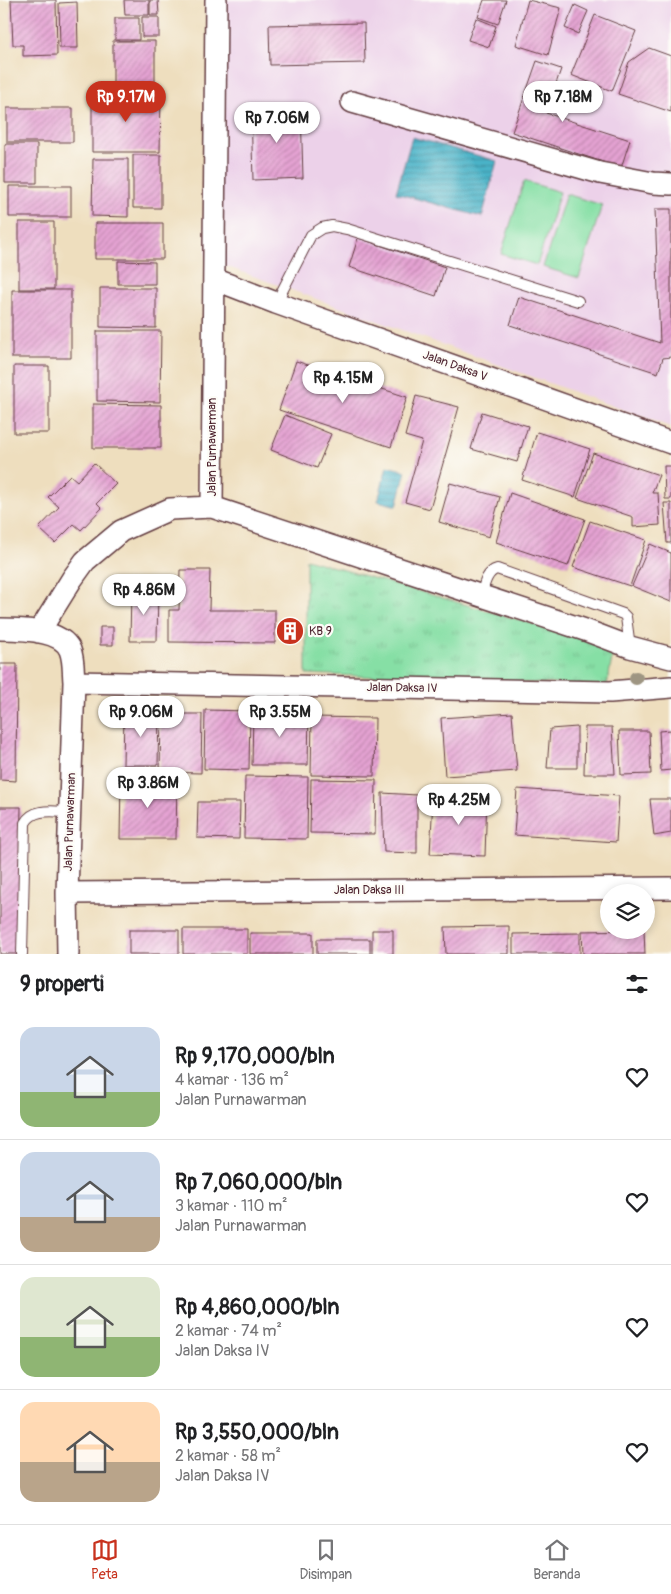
<!DOCTYPE html>
<html lang="id">
<head>
<meta charset="utf-8">
<style>
	:root { --surface:#fff; --page:#f2f2f2; --text:#202124; --muted:#757577; --line:#e0e0e0; --accent:#c8321e }
	body { margin:0; font-family:Pangolin,sans-serif; background:var(--page); color:var(--text); height:100vh; display:flex; flex-direction:column; font-size:19px; white-space:nowrap }
	* { box-sizing:border-box; margin:0 }
	p { font-size:16px; color:var(--muted) }
	.icon { flex:none; width:28px; height:28px; fill:none; stroke:currentColor; stroke-width:2; stroke-linecap:round; stroke-linejoin:round }
	.map { position:relative; height:954px; overflow:hidden }
	.side { display:flex; flex-direction:column; background:var(--surface); flex:1 }
	.side>* { flex:none }
	.buttons { position:absolute; left:600px; top:884px; display:grid; gap:10px }
	.buttons a { display:grid; place-items:center; width:55px; height:55px; border-radius:50%; background:var(--surface); box-shadow:0 2px 8px #0003; font-size:25px }
	.price { position:absolute; translate:-50% -42px; padding:0 11px; border-radius:18px; background:#fff; color:#222; font-size:16px; line-height:32px; filter:drop-shadow(0 1px 2px #0008) }
	.price::after { content:''; position:absolute; left:50%; top:30px; width:15px; height:11px; margin-left:-8px; background:inherit; clip-path:polygon(0 0,100% 0,50% 100%) }
	.price.selected { background:var(--accent); color:#fff }
	ul { padding:0; list-style:none }
	li { display:flex; align-items:center; gap:15px; height:125px; padding:0 20px }
	li+li { border-top:1px solid var(--line) }
	li span { display:grid; place-items:center; flex:none; width:140px; height:100px; border-radius:15px; color:#555 }
	li>.icon { margin-inline-start:auto }
	span .icon { width:60px; height:60px; fill:#fffc; stroke-width:1 }
	li b { font-size:21px }
	h2 { display:flex; justify-content:space-between; align-items:center; height:60px; padding:0 20px; font-size:21px }
	.menu { display:flex; justify-content:space-around; align-items:center; height:70px; border-top:1px solid var(--line); background:var(--surface); font-size:14px; color:var(--muted) }
	.menu a { display:grid; justify-items:center; gap:2px }
	.menu .selected { color:var(--accent) }
	.map>svg:first-child { display:block }
</style>
</head>
<body>
<div class="map">
<svg width="671" height="954" viewBox="0 0 671 954">
	<defs>
		<pattern id="park-tufts" width="24" height="20" patternUnits="userSpaceOnUse" patternTransform="scale(1.25)"><rect width="24" height="20" fill="#86dfa5"/><path d="M3 7l-1-3M5 7V3M7 7l1-3M15 17l-1-3M17 17v-4M19 17l1-3" fill="none" stroke="#75bf8e"/></pattern>
		<pattern id="water-rules" width="6" height="5" patternUnits="userSpaceOnUse" patternTransform="scale(1.25)"><rect width="6" height="5" fill="#4ab3c8"/><path d="M0 2.5h6" fill="none" stroke="#4091a3"/></pattern>
		<pattern id="building-hatch" width="6" height="6" patternUnits="userSpaceOnUse" patternTransform="scale(1.25)"><rect width="6" height="6" fill="#e5a3d3"/><path d="M-1 1l2-2M0 6l6-6M5 7l2-2" fill="none" stroke="#bc84ab"/></pattern>
	</defs>
	<rect width="100%" height="100%" fill="#fdfcf7"/>
	<filter id="ink" filterUnits="userSpaceOnUse"><feTurbulence type="fractalNoise" baseFrequency=".02" numOctaves="2"/><feDisplacementMap in="SourceGraphic" scale="10" xChannelSelector="R" yChannelSelector="G"/><feConvolveMatrix kernelMatrix="1 2 1 2 8 2 1 2 1" color-interpolation-filters="sRGB"/></filter>
	<filter id="wash" filterUnits="userSpaceOnUse"><feTurbulence type="fractalNoise" baseFrequency=".0096" numOctaves="4" result="noise"/><feDisplacementMap in="SourceGraphic" scale="20" xChannelSelector="R" yChannelSelector="G"/><feGaussianBlur stdDeviation="1.12" result="paint"/><feColorMatrix in="noise" values="0 0 0 0 0 0 0 0 0 0 0 0 0 0 0 0 0 1.4 0 .05"/><feComposite in="paint" operator="in"/></filter>
	<g filter="url(#wash)">
		<rect width="100%" height="100%" fill="#eedebe"/>
		<path fill="#ecd1e9" d="M210 0H671V427L206 259Z"/>
		<path fill="url(#park-tufts)" stroke="#687f68" d="M306 559 614 647 607 686 306 674Z"/>
		<path fill="#86dfa5" stroke="#687f68" d="M524 181 560 192 537 265 501 254Z
			M566 194 602 205 579 278 543 267Z"/>
		<path fill="url(#water-rules)" stroke="#4a697a" d="M412 137 497 161 482 217 396 193Z
			M387 466 406 471 397 506 378 501Z"/>
		<g id="blocks">
			<path fill="url(#building-hatch)" d="M11 0H56L57 55 23 56V45H13Z
				M124 0H149V15H125Z
				M150 0H158L159 15H150Z
				M484 0H506L498 24 478 17Z
				M528 0 561 8 548 55 516 45Z
				M77 2 78 48H60L59 3Z
				M575 5 588 11 578 34 565 28Z
				M595 15 636 31 612 91 571 75Z
				M142 17H159V37H142Z
				M115 18H139V40H115Z
				M476 18 496 26 489 47 468 40Z
				M364 23 365 63 270 65 269 25Z
				M113 41H155V89H113Z
				M649 48 671 56V112L618 94 629 62Z
				M537 61 561 69 546 113 630 140 621 168 512 132Z
				M92 94 161 95 160 152H92Z
				M7 108H73V142H7Z
				M301 109 303 178 253 180 251 111Z
				M5 144H37V183H5Z
				M133 155H161V208H133Z
				M93 159H128V217L92 216Z
				M9 186H71V217H9Z
				M655 209H671V357L663 358 658 373 510 325 519 297 660 343Z
				M19 222H54V289H19Z
				M95 223H163V259H95Z
				M358 238 445 267 436 296 349 267Z
				M118 261 155 262V284H118Z
				M100 288H156V328L100 327Z
				M12 290H71V358H12Z
				M97 331H161L160 402 97 401Z
				M296 361 407 397 391 447 279 410Z
				M14 366H49V433H14Z
				M416 396 459 407 430 509 405 502 422 441 405 436Z
				M93 404 161 405V448H93Z
				M482 412 528 426 517 462 471 449Z
				M285 415 331 434 317 468 271 450Z
				M537 432 590 449 575 497 522 480Z
				M593 453 659 475 652 493H658L660 525 633 527V517L577 498Z
				M94 463 116 484 97 503 102 508 81 530 74 524 55 543 39 528 59 507 48 497 70 475 77 481Z
				M664 466H671V499H665Z
				M450 483 500 497 489 537 439 522Z
				M510 493 585 519 568 566 496 542Z
				M664 503H671V543H667Z
				M590 521 646 540 630 586 573 567Z
				M650 544 671 553V602L632 586Z
				M180 570H210L209 610H275V643L169 642V610H179Z
				M131 590H158L157 641H130Z
				M284 624H296L297 638H284Z
				M100 627H113V645H100Z
				M0 664H17L16 781 0 780Z
				M205 710 250 711 249 770 204 769Z
				M124 711 159 712 158 765H123Z
				M253 711H309L308 765H252Z
				M512 713 517 771 445 776 441 718Z
				M161 714H202L201 773 160 772Z
				M312 717 375 718 374 776 311 775Z
				M577 727V768H547L550 729Z
				M585 727H612L615 774H584Z
				M671 730V770L661 771 659 731Z
				M619 731H649L651 774 621 775Z
				M245 776 308 777 307 839 244 838Z
				M121 778 177 779 176 839H120Z
				M311 779 376 780 375 834 310 833Z
				M517 789 619 796 616 842 514 835Z
				M382 793 417 795V853L384 852Z
				M487 795 485 856 430 854 433 799Z
				M650 799H671V833L654 836Z
				M198 802H240L239 839 197 838Z
				M0 807H21L18 954H0Z
				M509 926V954H446L445 927Z
				M183 929H247V954H183Z
				M129 930H179V954H129Z
				M372 930H393V954H372Z
				M644 930 645 954H583L582 931Z
				M250 933H313V954H250Z
				M580 933V954H513V934Z
				M317 939H370V954H317Z"/>
		</g>
	</g>
	<g filter="url(#ink)">
		<use href="#blocks" fill-opacity="0" stroke="#633c41" stroke-width="1"/>
		<g fill="none" stroke-linecap="round" stroke-linejoin="round">
			<defs>
				<path id="service" d="M276 303 311 235 322 228 332 226 347 229 578 301
					M481 596C484 586 486 572 497 569L623 614 626 617 630 647
					M22 954 25 823C34 807 54 812 70 812"/>
				<path id="minor" d="M352 102 600 173 653 183 671 184
					M214 279 276 303 671 443
					M212 507 216 0
					M0 629C19 629 61 629 70 650 74 660 73 671 74 682L67 893 68 954
					M39 632 72 579 85 561 121 531 170 509 212 507 585 630 630 647 671 658
					M74 682 610 692 671 687
					M67 893 671 888"/>
			</defs>
			<use href="#service" stroke="#633c41" stroke-width="12"/>
			<use href="#minor" stroke="#633c41" stroke-width="24"/>
			<use href="#service" stroke="#fff" stroke-width="10"/>
			<use href="#minor" stroke="#fff" stroke-width="21"/>
		</g>
		<circle fill="#9e9582" cx="636" cy="678" r="7"/>
	</g>
	<defs>
		<symbol id="building-disc" viewBox="-11 -11 22 22"><circle r="9.5" fill="#c8321e" stroke="#fdfcf7"/><path d="M-4-6H4V6H1V3H-1V6H-4ZM-2.5-4.3h1.7v1.8h-1.7ZM.8-4.3h1.7v1.8H.8ZM-2.5-1h1.7V.8h-1.7ZM.8-1h1.7V.8H.8Z" fill="#fff"/></symbol>
	</defs>
	<g fill-rule="evenodd">
		<use href="#building-disc" x="274" y="615" width="32" height="32"/>
	</g>
	<g text-anchor="middle" dominant-baseline="central" stroke-width="4.5" stroke-linejoin="round" paint-order="stroke">
		<g font-size="12" fill="#4a1f2b" stroke="#fdfcf7">
			<text transform="translate(455 366) rotate(20)">Jalan Daksa V</text>
			<text transform="translate(212 447) rotate(-90)">Jalan Purnawarman</text>
			<text transform="translate(402 688) rotate(1)">Jalan Daksa IV</text>
			<text transform="translate(70 822) rotate(-88)">Jalan Purnawarman</text>
			<text x="369" y="890">Jalan Daksa III</text>
		</g>
		<g font-size="12" fill="#4a1f2b" stroke="#fdfcf7" text-anchor="start">
			<text x="309" y="631">KB 9</text>
		</g>
	</g>
</svg>
<div class="buttons">
<a><svg class="icon" aria-label="layers" viewBox="0 0 24 24"><path d="M12 4l9 5-9 5-9-5zM3 14l9 5 9-5"/></svg></a>
</div>
<b class="price selected" style="left:126px;top:123px">Rp 9.17M</b>
<b class="price" style="left:563px;top:123px">Rp 7.18M</b>
<b class="price" style="left:277px;top:144px">Rp 7.06M</b>
<b class="price" style="left:343px;top:404px">Rp 4.15M</b>
<b class="price" style="left:144px;top:616px">Rp 4.86M</b>
<b class="price" style="left:141px;top:738px">Rp 9.06M</b>
<b class="price" style="left:280px;top:738px">Rp 3.55M</b>
<b class="price" style="left:148px;top:809px">Rp 3.86M</b>
<b class="price" style="left:459px;top:826px">Rp 4.25M</b>
</div>
<section class="side">
<h2>9 properti<svg class="icon" aria-label="filters" viewBox="0 0 24 24"><path d="M4 7h16M4 17h16"/><circle cx="9" cy="7" r="2"/><circle cx="15" cy="17" r="2"/></svg></h2>
<ul>
<li><span style="background:linear-gradient(#c9d6e8 65%,#8fb573 0)"><svg class="icon" aria-label="home" viewBox="0 0 24 24"><path d="M3 11l9-7 9 7M6 9v11h12V9"/></svg></span><div><b>Rp 9,170,000/bln</b><p>4 kamar · 136 m²</p><p>Jalan Purnawarman</p></div><svg class="icon" aria-label="heart" viewBox="0 0 24 24"><path d="M12 20l-8-8c-3-5 5-10 8-4 3-6 11-1 8 4z"/></svg></li>
<li><span style="background:linear-gradient(#c9d6e8 65%,#b9a48a 0)"><svg class="icon" aria-label="home" viewBox="0 0 24 24"><path d="M3 11l9-7 9 7M6 9v11h12V9"/></svg></span><div><b>Rp 7,060,000/bln</b><p>3 kamar · 110 m²</p><p>Jalan Purnawarman</p></div><svg class="icon" aria-label="heart" viewBox="0 0 24 24"><path d="M12 20l-8-8c-3-5 5-10 8-4 3-6 11-1 8 4z"/></svg></li>
<li><span style="background:linear-gradient(#dfe7d0 60%,#8fb573 0)"><svg class="icon" aria-label="home" viewBox="0 0 24 24"><path d="M3 11l9-7 9 7M6 9v11h12V9"/></svg></span><div><b>Rp 4,860,000/bln</b><p>2 kamar · 74 m²</p><p>Jalan Daksa IV</p></div><svg class="icon" aria-label="heart" viewBox="0 0 24 24"><path d="M12 20l-8-8c-3-5 5-10 8-4 3-6 11-1 8 4z"/></svg></li>
<li><span style="background:linear-gradient(#ffd9b3 60%,#b9a48a 0)"><svg class="icon" aria-label="home" viewBox="0 0 24 24"><path d="M3 11l9-7 9 7M6 9v11h12V9"/></svg></span><div><b>Rp 3,550,000/bln</b><p>2 kamar · 58 m²</p><p>Jalan Daksa IV</p></div><svg class="icon" aria-label="heart" viewBox="0 0 24 24"><path d="M12 20l-8-8c-3-5 5-10 8-4 3-6 11-1 8 4z"/></svg></li>
</ul>
</section>
<nav class="menu">
<a class="selected"><svg class="icon" aria-label="map" viewBox="0 0 24 24"><path d="M3 6l6-2 6 2 6-2v14l-6 2-6-2-6 2zM9 4v14M15 6v14"/></svg>Peta</a>
<a><svg class="icon" aria-label="saved" viewBox="0 0 24 24"><path d="M7 4h10v16l-5-4-5 4z"/></svg>Disimpan</a>
<a><svg class="icon" aria-label="home" viewBox="0 0 24 24"><path d="M3 11l9-7 9 7M6 9v11h12V9"/></svg>Beranda</a>
</nav>
</body>
</html>
